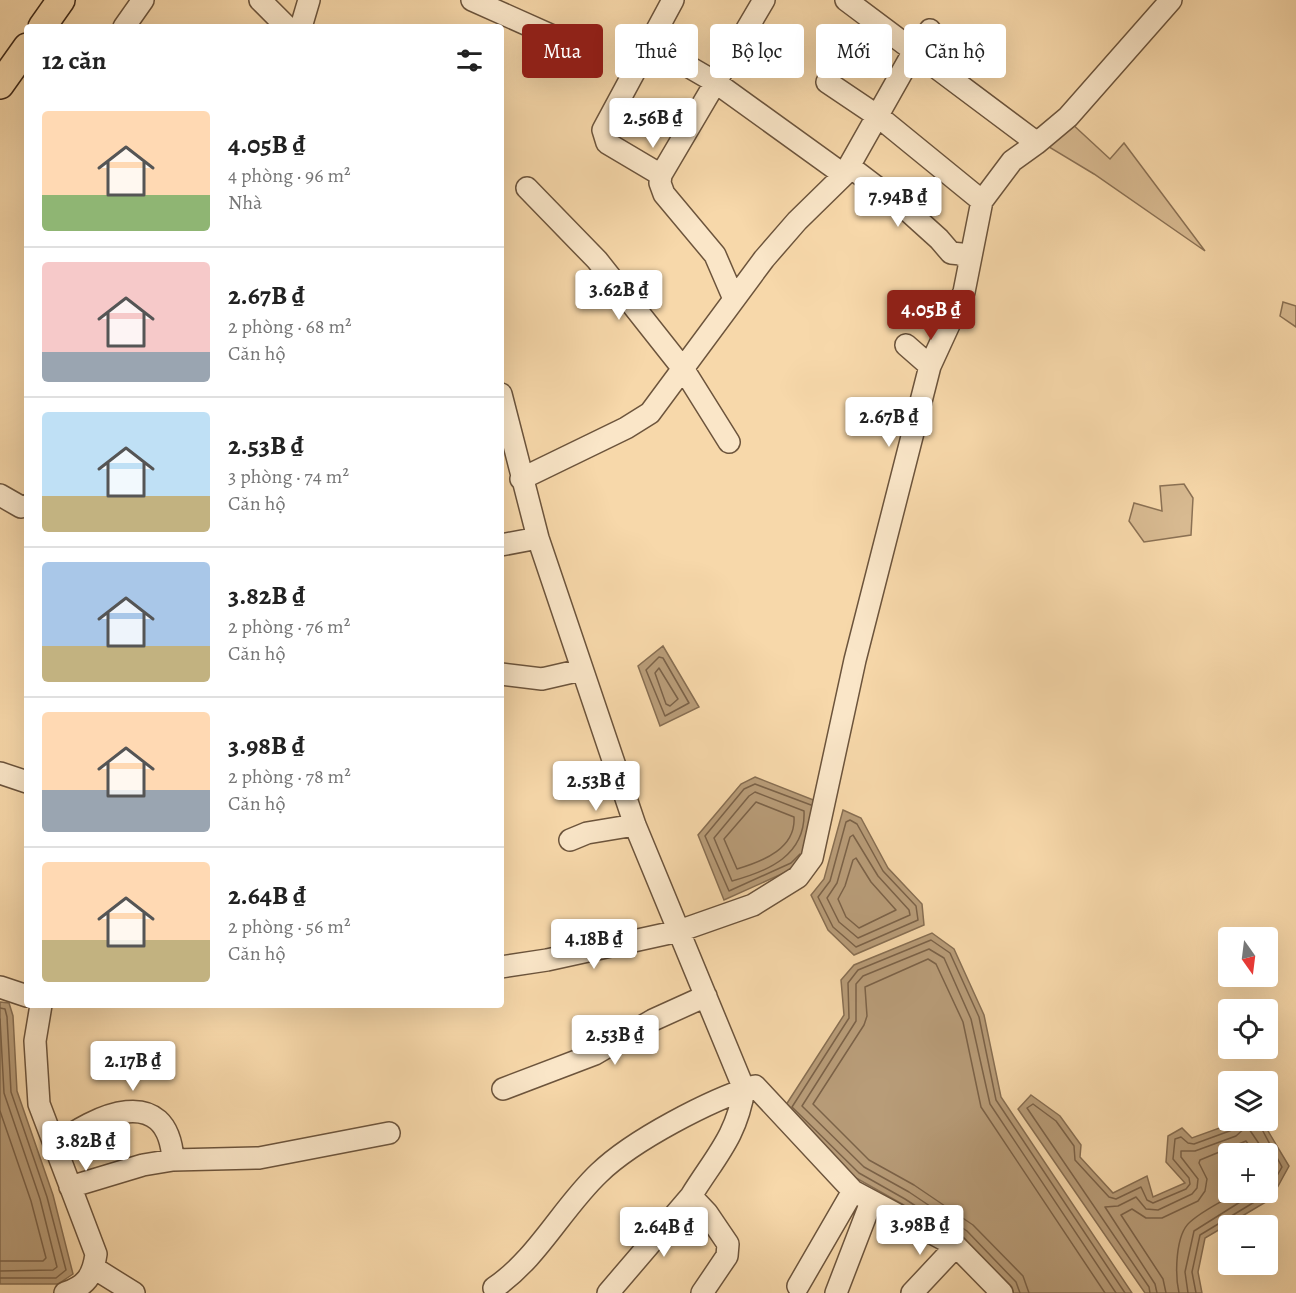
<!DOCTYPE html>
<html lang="vi">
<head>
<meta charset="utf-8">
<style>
	:root { --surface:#fff; --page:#f6f6f6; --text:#222; --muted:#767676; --line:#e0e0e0; --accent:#8f2418 }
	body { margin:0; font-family:Alegreya,serif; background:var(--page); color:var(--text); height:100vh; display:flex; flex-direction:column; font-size:22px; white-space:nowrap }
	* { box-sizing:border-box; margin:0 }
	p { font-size:20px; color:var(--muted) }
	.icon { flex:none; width:33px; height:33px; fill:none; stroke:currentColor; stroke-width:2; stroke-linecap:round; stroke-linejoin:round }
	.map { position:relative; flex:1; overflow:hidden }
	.drawer { position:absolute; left:24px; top:24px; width:480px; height:984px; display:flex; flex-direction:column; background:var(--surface); border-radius:6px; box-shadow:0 6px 24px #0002 }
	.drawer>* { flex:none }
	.banner { position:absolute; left:522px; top:24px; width:570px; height:54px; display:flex; gap:12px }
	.needle { width:39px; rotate:166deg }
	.fabs { position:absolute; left:1218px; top:927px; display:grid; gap:12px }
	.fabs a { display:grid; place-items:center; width:60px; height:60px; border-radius:6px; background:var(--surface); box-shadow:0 6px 24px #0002; font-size:30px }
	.price { position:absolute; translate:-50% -51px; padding:0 14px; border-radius:6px; background:#fff; color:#222; font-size:20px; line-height:39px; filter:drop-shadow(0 2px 3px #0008) }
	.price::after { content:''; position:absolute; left:50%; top:36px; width:18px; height:14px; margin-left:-9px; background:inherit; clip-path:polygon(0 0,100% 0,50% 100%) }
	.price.selected { background:var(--accent); color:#fff }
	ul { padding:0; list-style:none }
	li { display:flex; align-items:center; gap:18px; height:150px; padding:0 18px }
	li+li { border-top:2px solid var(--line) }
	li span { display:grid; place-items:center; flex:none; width:168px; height:120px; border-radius:6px; color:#555 }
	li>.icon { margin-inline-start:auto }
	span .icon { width:72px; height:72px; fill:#fffc; stroke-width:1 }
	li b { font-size:26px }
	h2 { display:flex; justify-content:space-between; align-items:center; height:72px; padding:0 18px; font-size:26px }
	.chip { padding:0 21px; border-radius:6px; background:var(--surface); box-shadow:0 6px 24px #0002; font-size:21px; line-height:54px }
	.chip.selected { background:var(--accent); color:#fff }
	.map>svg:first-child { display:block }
</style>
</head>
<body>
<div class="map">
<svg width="1296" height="1293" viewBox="0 0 1296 1293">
	<rect width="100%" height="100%" fill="#f7d8aa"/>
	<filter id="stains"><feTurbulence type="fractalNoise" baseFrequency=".00333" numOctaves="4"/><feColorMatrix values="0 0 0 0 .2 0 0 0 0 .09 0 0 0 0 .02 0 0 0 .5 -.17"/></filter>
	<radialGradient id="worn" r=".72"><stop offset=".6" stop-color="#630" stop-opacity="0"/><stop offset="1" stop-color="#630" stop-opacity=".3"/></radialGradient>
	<path fill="#d8ba91" stroke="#8b7154" stroke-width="1.5" d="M1070 122 1110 159 1124 143 1205 251 1094 174 1044 144Z
		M1283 302 1296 306V327L1280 316Z
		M1184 484 1193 498 1191 535 1144 542 1129 521 1134 503 1162 511 1160 486Z"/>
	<path fill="#b89c78" stroke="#876e52" stroke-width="1.5" fill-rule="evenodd" d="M663 646 699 707 660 726 638 666Z
		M755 777 821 803 811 851 795 868 724 900 698 835 741 784Z
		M843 810 861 818 888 868 922 904 924 925 854 955 828 930 811 895 824 879Z
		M932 933 954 949 984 1015 1001 1097 1132 1293H1009L958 1241 902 1204 856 1178 784 1108 844 1015 841 980 854 965Z
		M0 1002 9 1003 13 1016 17 1091 53 1195 73 1274 58 1284H0Z
		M1031 1095 1060 1116 1081 1145 1080 1157 1113 1193 1147 1176 1153 1197 1185 1183 1166 1162 1168 1136 1182 1128 1192 1138 1239 1121H1262L1289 1166 1271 1199 1205 1238 1198 1272 1202 1293H1145L1018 1109ZM1228 1154H1268V1192H1228Z"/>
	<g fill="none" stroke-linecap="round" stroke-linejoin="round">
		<path stroke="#7b6248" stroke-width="1.5" d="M659 657 663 658 689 703 665 716 646 670Z
			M659 668 678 699 670 706 666 704 655 673Z
			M755 792 804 811C806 855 769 871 732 881L714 838 749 796Z
			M756 802 794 817C796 848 764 861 737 869L724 839Z
			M850 820 857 824 883 871 916 906 918 920 856 947 833 927 818 897 830 881 846 822Z
			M853 835 878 876 909 910 910 915 858 938 839 922 827 898 837 883 850 837Z
			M800 854 791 863 729 891 705 836 744 789 755 784 811 805
			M856 858 871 882 896 910 859 928 846 917 838 899 845 886 853 860Z
			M0 1008 5 1009 7 1017 11 1092 47 1197 66 1270 56 1278H0
			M0 1019 4 1093 40 1199 57 1267 53 1270 0 1271
			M0 1111 31 1201 46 1258 43 1261H0
			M954 1231 905 1199 859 1173 792 1107 849 1018 848 983 858 970 931 940 950 953 979 1017 996 1100 1125 1293
			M1020 1293 1016 1282 967 1231 909 1192 864 1167 802 1106 856 1021V984L863 976 929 949 944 958 971 1019 990 1104 1116 1293
			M1029 1293 1023 1276 973 1225 914 1185 869 1160 813 1104 864 1025 867 1016 865 987 928 959 936 964 963 1022 981 1107 1105 1293
			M1150 1293 1149 1287 1027 1108 1033 1104 1056 1121 1074 1146 1075 1160 1109 1197 1116 1199 1141 1187 1147 1200 1153 1203 1186 1189 1190 1184 1189 1178 1173 1159 1175 1139 1181 1137 1188 1143 1194 1144 1235 1129 1239 1120
			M1157 1293 1155 1284 1105 1207 1118 1206 1136 1197 1146 1209 1158 1210 1192 1194 1197 1188 1198 1179 1181 1157V1151H1195L1236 1136 1247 1126 1266 1154
			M1166 1293 1163 1279 1121 1215 1132 1209 1146 1218H1162L1198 1201 1205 1191 1207 1179 1199 1163 1200 1160 1246 1141 1255 1154
			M1179 1293C1175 1275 1175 1235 1190 1222 1203 1210 1223 1201 1238 1192
			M1188 1293 1185 1272 1194 1231 1256 1192
			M1196 1293 1192 1272 1200 1235 1266 1195 1282 1167 1257 1120"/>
		<defs>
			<path id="minor" d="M260 0 287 27
				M472 0 575 46
				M846 0 1037 143
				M124 27 143 0
				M301 27 309 0
				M648 43 715 82 844 175
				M827 82 879 117 982 201
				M849 166 908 211 939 239 951 253 961 254 970 262
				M661 175 607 143 603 130 673 0
				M527 188 597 260 684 370 729 442
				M734 299 715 255 664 194 660 183 661 175 764 0
				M906 345 930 366
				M501 394 538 538 635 825 744 1089C737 1136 715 1157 691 1196L707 1213 728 1244 727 1256 702 1293
				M521 479 626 428 650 413 764 259 797 221 844 175 914 51 930 30
				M0 495 21 507 27 506
				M501 545 538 538
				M501 674 542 679 581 670
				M0 773 27 782
				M570 840 587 833 635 825
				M501 967 547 960 679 931 753 905 798 877 812 858 855 660 930 366 964 292 982 201 1012 161 1037 143 1068 117 1171 0
				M0 987 27 996
				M41 1005 35 1041 39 1104 96 1254C93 1276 86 1286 65 1293
				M503 1089 595 1054 653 1020 706 996
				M55 1146C94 1115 168 1081 173 1160
				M70 1187 143 1165 173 1160 259 1158 389 1133
				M94 1268 134 1293
				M798 1286 853 1191
				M494 1288C538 1258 562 1208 599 1173 633 1140 710 1100 755 1086L853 1191 956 1246 1002 1293
				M608 1293 691 1196
				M836 1293 871 1202
				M912 1293 956 1246"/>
			<path id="major" d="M42 27 61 0
				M0 85 27 47"/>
		</defs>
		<use href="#minor" stroke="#6c543c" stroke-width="24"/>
		<use href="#major" stroke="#3e2818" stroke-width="30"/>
		<use href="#minor" stroke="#fae6c8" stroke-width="21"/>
		<use href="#major" stroke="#f7d8aa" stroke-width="27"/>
	</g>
	<rect width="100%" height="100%" filter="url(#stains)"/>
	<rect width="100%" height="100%" fill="url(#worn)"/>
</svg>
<div class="fabs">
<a><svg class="needle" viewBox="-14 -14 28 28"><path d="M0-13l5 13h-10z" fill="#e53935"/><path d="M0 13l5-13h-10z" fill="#767676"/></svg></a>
<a><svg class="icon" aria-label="locate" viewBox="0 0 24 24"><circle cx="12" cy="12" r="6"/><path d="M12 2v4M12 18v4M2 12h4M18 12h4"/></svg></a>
<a><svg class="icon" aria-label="layers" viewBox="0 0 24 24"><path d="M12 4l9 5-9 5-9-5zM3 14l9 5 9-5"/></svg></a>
<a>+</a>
<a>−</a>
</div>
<b class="price" style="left:653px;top:149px">2.56B ₫</b>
<b class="price" style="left:898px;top:228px">7.94B ₫</b>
<b class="price" style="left:619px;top:321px">3.62B ₫</b>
<b class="price selected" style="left:931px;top:341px">4.05B ₫</b>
<b class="price" style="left:889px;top:448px">2.67B ₫</b>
<b class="price" style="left:596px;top:812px">2.53B ₫</b>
<b class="price" style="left:594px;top:970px">4.18B ₫</b>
<b class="price" style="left:615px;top:1066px">2.53B ₫</b>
<b class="price" style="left:133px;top:1092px">2.17B ₫</b>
<b class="price" style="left:86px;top:1172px">3.82B ₫</b>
<b class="price" style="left:920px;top:1256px">3.98B ₫</b>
<b class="price" style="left:664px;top:1258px">2.64B ₫</b>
<div class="banner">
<a class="chip selected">Mua</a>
<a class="chip">Thuê</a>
<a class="chip">Bộ lọc</a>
<a class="chip">Mới</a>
<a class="chip">Căn hộ</a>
</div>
<section class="drawer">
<h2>12 căn<svg class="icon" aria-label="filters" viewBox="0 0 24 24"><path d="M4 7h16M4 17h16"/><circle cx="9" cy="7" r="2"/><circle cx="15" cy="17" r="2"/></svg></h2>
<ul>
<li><span style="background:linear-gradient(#ffd9b3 70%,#8fb573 0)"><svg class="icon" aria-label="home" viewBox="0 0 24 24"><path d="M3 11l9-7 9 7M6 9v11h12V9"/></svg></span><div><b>4.05B ₫</b><p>4 phòng · 96 m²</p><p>Nhà</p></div></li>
<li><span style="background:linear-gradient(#f6c9c9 75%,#9aa5b1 0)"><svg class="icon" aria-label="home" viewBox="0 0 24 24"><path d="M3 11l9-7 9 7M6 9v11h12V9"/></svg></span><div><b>2.67B ₫</b><p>2 phòng · 68 m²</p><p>Căn hộ</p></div></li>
<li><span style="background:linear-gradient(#bfe0f5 70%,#c2b280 0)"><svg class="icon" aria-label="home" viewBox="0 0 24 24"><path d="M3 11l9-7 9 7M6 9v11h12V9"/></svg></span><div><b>2.53B ₫</b><p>3 phòng · 74 m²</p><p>Căn hộ</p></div></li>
<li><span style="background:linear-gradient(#a9c7e8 70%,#c2b280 0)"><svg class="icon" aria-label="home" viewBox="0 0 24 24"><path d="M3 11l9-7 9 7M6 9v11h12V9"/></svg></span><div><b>3.82B ₫</b><p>2 phòng · 76 m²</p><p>Căn hộ</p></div></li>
<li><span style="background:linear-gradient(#ffd9b3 65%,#9aa5b1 0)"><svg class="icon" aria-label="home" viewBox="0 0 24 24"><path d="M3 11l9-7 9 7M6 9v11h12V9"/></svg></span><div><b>3.98B ₫</b><p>2 phòng · 78 m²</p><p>Căn hộ</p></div></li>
<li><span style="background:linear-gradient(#ffd9b3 65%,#c2b280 0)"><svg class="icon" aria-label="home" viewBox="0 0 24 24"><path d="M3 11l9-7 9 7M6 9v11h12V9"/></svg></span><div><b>2.64B ₫</b><p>2 phòng · 56 m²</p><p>Căn hộ</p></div></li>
</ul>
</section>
</div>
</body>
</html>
